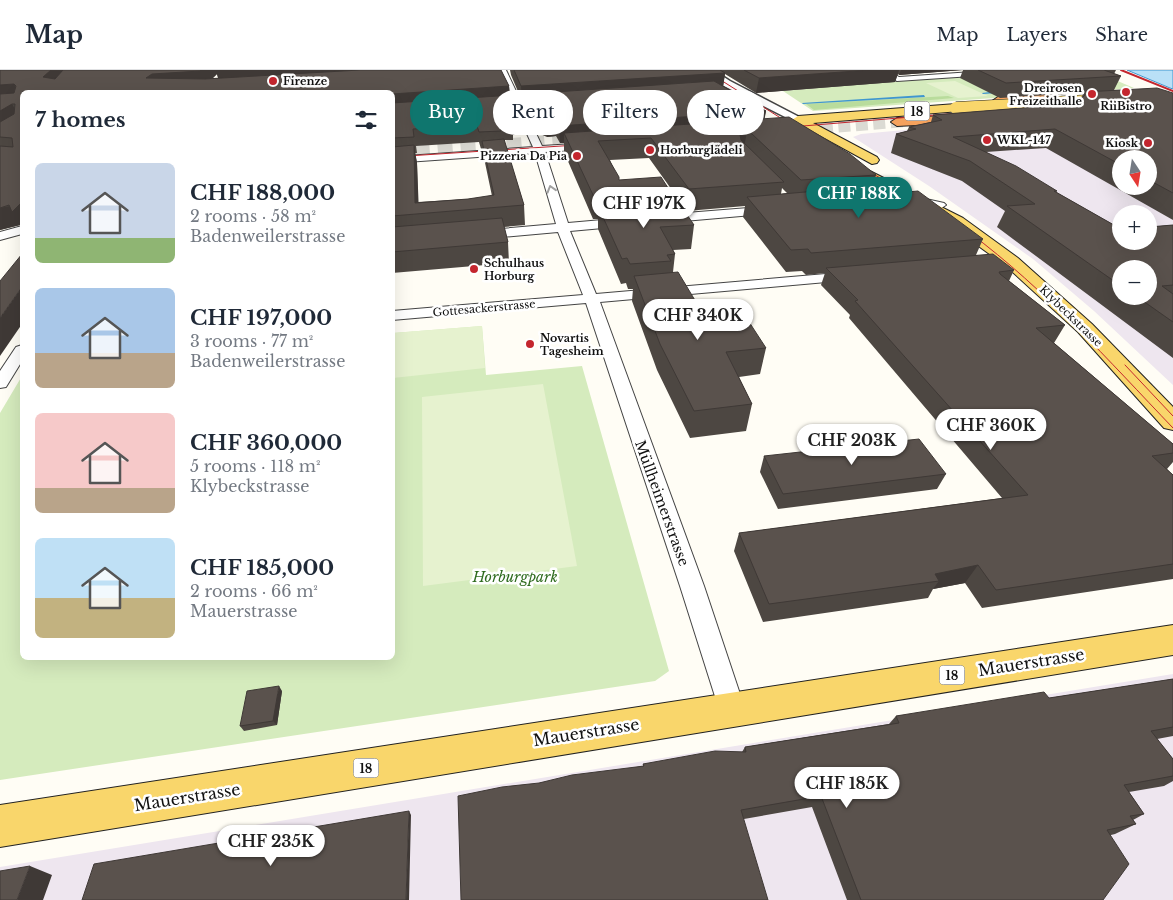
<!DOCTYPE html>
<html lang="en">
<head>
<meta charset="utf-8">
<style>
	:root { --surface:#fff; --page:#f2f2f3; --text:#1f2937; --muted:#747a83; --line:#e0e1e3; --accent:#0f766e }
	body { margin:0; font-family:"Libre Baskerville",serif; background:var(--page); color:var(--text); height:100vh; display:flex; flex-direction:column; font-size:19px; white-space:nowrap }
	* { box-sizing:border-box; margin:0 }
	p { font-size:16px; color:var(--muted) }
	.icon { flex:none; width:28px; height:28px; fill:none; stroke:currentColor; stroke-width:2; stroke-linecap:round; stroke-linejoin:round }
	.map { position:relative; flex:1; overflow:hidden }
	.sheet { position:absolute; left:20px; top:20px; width:375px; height:570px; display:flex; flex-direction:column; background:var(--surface); border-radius:8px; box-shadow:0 5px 20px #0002 }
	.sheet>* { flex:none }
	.top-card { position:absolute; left:410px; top:20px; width:475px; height:45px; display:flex; gap:10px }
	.needle { width:32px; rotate:168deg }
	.tools { position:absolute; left:1112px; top:80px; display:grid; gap:10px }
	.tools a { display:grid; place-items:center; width:45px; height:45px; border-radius:50%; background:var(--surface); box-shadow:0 5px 20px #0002; font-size:25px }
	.price { position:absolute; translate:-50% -42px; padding:0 11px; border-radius:18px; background:#fff; color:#222; font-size:16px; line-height:32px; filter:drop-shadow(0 1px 2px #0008) }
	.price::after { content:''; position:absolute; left:50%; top:30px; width:15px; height:11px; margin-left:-8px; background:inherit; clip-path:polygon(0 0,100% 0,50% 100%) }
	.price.on { background:var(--accent); color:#fff }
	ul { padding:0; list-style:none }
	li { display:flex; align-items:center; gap:15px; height:125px; padding:0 15px }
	li span { display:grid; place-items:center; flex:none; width:140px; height:100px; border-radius:8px; color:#555 }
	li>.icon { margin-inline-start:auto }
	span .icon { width:60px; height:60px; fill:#fffc; stroke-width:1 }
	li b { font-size:21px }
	h2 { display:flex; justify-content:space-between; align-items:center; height:60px; padding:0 15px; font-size:21px }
	.chip { padding:0 18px; border-radius:22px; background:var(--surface); box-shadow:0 5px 20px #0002; font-size:18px; line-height:45px }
	.chip.on { background:var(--accent); color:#fff }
	header { display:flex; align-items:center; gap:30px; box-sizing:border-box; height:70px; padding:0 25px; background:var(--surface); border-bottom:1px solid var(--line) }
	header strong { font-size:24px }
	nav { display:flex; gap:28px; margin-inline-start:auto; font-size:18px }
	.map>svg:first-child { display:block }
</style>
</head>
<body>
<header>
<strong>Map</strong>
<nav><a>Map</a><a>Layers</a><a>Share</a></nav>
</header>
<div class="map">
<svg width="1173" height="830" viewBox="0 0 1173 830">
	<rect width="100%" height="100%" fill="#fffdf5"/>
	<path fill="#eee6ef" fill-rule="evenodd" d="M1173 35V315L1094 241 1033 189 929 116 853 67 861 64ZM1121 89H1149V116H1121ZM1121 144H1149V171H1121ZM1121 199H1149V226H1121Z
		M1173 604V830H0V797Z"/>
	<path fill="#d5ebbd" d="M1031 0H1092L1134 18 813 41 783 21Z
		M482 256 486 305 582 296 669 601 655 611 0 710V343L22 306V588H392L393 263Z"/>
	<path fill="#b9dc9c" d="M948 26 954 28 814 40 806 34Z"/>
	<path fill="#e6f2cf" d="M955 11 988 26 958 28 926 13Z
		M482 256 485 298 393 308V263Z
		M543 314 577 496 423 516 422 327Z"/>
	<path fill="#b9e0f7" stroke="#3f96cf" d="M1127 0H1173V19L1170 18Z"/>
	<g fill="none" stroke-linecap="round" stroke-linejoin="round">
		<path fill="#3f96cf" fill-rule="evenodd" d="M997 21 998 23 983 24 982 23Z
			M924 25 925 27 803 34 802 33Z"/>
		<path stroke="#dbdad3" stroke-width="12" stroke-dasharray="12 5.5" stroke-linecap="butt" d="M1044 27 1113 25
			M786 61 930 49
			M577 70 596 69"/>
		<path stroke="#dbdad3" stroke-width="15" stroke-dasharray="15 8" stroke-linecap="butt" d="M392 85 593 69"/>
		<defs>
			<path id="minor" d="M498 0H506L542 76 590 73 595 76 590 79 545 82 568 153 625 148 631 152 625 156 570 161 596 224 849 202 856 206 849 210 600 232 704 516 745 639 741 648 732 652 723 648 719 639 680 516 586 233 392 250V241L583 225 558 162 479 169 473 165 479 161 556 154 535 83 392 93V87L533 77Z
				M877 0H887L899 7 987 1 991 3 987 5 897 11Z
				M908 125 944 133 946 135 940 139 904 130 902 128Z
				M772 136 776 137V143L661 153 655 149 661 145Z
				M22 156V164L0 170V162Z
				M22 275V291L6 317 0 318V301L16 277Z"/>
			<path id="tertiary" d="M702 0H713L730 11 805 50 803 52H795L722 15Z"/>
			<path id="primary" d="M956 34 962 38 960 41 813 53 877 87 879 90 877 93 872 94 792 50 798 46Z
				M842 87 963 148 1018 188 1092 254 1173 337V360L1164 358 1078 262 1006 196 951 156 901 131 837 94 835 91 837 88Z
				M1173 555V585L0 777V735Z"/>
			<path id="motorway" d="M1044 24 1050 27 1048 29 998 35 992 31 998 27Z
				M968 45 974 49 972 52 897 56 891 52 897 48Z"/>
		</defs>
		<use href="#minor" stroke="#444" stroke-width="2"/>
		<use href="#tertiary" stroke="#444" stroke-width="3"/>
		<use href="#primary" stroke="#222" stroke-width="2"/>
		<use href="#motorway" stroke="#222" stroke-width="2"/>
		<use href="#minor" fill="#fff" fill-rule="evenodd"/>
		<use href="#tertiary" fill="#fff" fill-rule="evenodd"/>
		<use href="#primary" fill="#f9d66b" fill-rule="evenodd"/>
		<use href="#motorway" fill="#f5a25d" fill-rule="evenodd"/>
		<path stroke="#c4262e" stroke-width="1" d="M705 0 790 54
			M963 41 1061 35
			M791 57 971 42
			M392 87 577 75
			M865 99 917 130
			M970 163C1046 220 1108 290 1173 358
			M1125 295 1173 346"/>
		<path stroke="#c4262e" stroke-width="2" d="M1121 0 1173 21"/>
		<defs>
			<path id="primary-bridge" d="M956 38 1087 31"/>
		</defs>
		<use href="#primary-bridge" stroke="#222" stroke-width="13" stroke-linecap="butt"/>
		<use href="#primary-bridge" stroke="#f9d66b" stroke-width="12"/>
	</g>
	<path fill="#4d4742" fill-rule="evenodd" d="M0 0H501L509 16 510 25 525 64 513 65V70H504L524 135 525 155 504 157 508 172 509 193 392 203V22H22V159L20 155 0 160ZM217 4 218 8 212 9ZM479 72 481 79H483L484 88 492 126 468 129 418 132 417 93 415 83H417L416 76Z
		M510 0H1116L1114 4 1121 6 1114 20 1173 23V150L1046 78 986 82 1057 121 1056 122 1121 159 1173 155V288L997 157 1005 141 962 111 891 83 896 64 907 61 909 57 931 52 933 45 1048 36 1050 31 1080 29 1084 23 1000 28 960 8 963 0 899 5 898 4 895 12 756 23 725 4 723 16 766 41 764 49 876 105 873 116 897 123 983 169 976 185 1014 200 1009 211 1065 255 1054 273 1173 374V392L1167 399 1173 405V509L982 538 965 513 933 519 928 528 763 552 734 481 739 463 1002 428 849 248 850 245 821 215 825 203 806 205 802 201 786 202 743 147 745 136 687 141 649 88 610 90 619 110 670 121 669 130 694 155 691 179 673 180 675 184 673 202 702 242 766 278 760 304 739 307 752 334 746 361 690 368 657 300 632 231 633 219H628L626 213 621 214 598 159V149H593L564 82V73H560L556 66 547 67 538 63 527 40 526 31H522L511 5ZM1121 89H1149V116H1121ZM782 118 787 123 781 124ZM1121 199 1149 226H1121Z
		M764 386 946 404 937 419 778 439 760 402Z
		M1173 609V666L1157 669 1173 689V711L1164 716 1129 722 1144 744 1133 750 1136 754 1115 764 1111 765 1103 830H847L812 737 744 749 539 713 643 696V694L742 682 745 677 889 654 896 646 1049 628Z
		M282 621 277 655 244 661 240 656Z"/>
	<path fill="#3f3936" d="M51 0H71L51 22 43 7Z
		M201 0H458L220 14 217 4 205 15 146 8 152 4Z
		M870 0H899L895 12 756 23 759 8Z
		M901 0H963L899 5Z
		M725 3 723 18 526 24V31H522L521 16Z
		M14 14 22 29 0 31V15Z
		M509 16 510 31 392 39V24Z
		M12 34 21 49 0 63V41Z
		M766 41 763 58 564 63V73H560L559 56Z
		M524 48 525 64 513 65 512 53 510 49Z
		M556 49V66L547 67 546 50Z
		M747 62 743 82 737 85 740 65Z
		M414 75 417 93 419 144 415 133Z
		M20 134 22 137V159L20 155 0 160V138Z
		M22 217V254L0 286V248Z
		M978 495 965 513 933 519 939 511 935 504Z
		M279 616 282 621 277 655 273 651Z
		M409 741 411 745 409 830H406Z
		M30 796 52 805 43 830H17Z"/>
	<path fill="#5a524d" stroke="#3f3936" d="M0 0H51L43 7 55 9 63 0H201L200 1 152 4 146 8 205 9 360 0H501L509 16 392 24V22H22V135L20 134 12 142 9 135 0 138V76L13 77 12 68 0 67V52L14 44 15 34H12L0 41V24L14 23 16 16 14 14 0 15Z
		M514 0H720L725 3 521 16Z
		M744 0H870L759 8Z
		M978 0H1104L1121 6 1006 13Z
		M714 11 766 41 559 56 556 49 546 50 537 46 526 24Z
		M1157 18 1173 23V123L1149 110V89H1121V95L1055 59 953 67 1016 96 1057 121H1054L1121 159V171H1149V157L1173 155V215L1162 216 1173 224V252L1136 226H1149V199H1121V216L1007 136 1035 134 970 91 896 64 916 59 909 57 942 50 933 45 1060 35 1050 31 1081 29 1085 25 1084 22Z
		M513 25 524 48 510 49 512 53 499 54 501 61 479 62 477 56 413 59 414 67 392 68V33Z
		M789 47 850 84 876 105 801 110 752 64 747 62 740 65 741 70 784 112 689 119 651 68 598 71 619 107V110L661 107 670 121 594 127 564 63Z
		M504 69 524 135 392 146V77L414 75 415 133 468 129 494 125 482 71Z
		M887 115 897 123 918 121 983 169 811 183 808 179 791 180 747 127Z
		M677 130 694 155 660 157 675 184 667 185 671 191 630 194 627 188 622 189 598 136Z
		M502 148 508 172 392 182V157Z
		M22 184V217L0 248V211Z
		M993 184 1014 200 999 202 1000 204 1065 255 1036 258 1173 374V383L1152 386 1173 405V494L996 520 978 495 935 504 939 511 769 534 739 463 1028 425 855 231 858 230 826 198Z
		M678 202 702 242 740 238 766 278 726 282 752 334 694 341 660 274 634 206Z
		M919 369 946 404 783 424 764 386Z
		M1173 609V657L1151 661 1173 689V706L1124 715 1144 744 1130 746 1136 754 1107 760 1129 794 1103 830H861L821 726 741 740 768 830H461L458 726 502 717 539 713 572 705 644 696 643 694 715 681 746 682 745 677 899 653 896 646 1044 622 1049 628Z
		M279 616 273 651 240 656 247 621Z
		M409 741 406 830H82L94 794Z
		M30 796 17 830H0V801Z"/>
	<defs><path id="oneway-chevron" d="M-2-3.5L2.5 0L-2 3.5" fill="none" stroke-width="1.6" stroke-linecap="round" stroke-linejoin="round" transform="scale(1.25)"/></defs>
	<use stroke="#a0a0a0" href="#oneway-chevron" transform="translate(551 119) rotate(-107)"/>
	<g fill="#c4262e" stroke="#fff" stroke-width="2">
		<circle cx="273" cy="11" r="5"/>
		<circle cx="1126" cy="22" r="5"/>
		<circle cx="1092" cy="24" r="5"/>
		<circle cx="987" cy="70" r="5"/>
		<circle cx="1148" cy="73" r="5"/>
		<circle cx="650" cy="80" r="5"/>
		<circle cx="577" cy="86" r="5"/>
		<circle cx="474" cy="199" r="5"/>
		<circle cx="530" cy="274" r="5"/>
	</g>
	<g text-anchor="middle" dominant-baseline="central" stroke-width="5" stroke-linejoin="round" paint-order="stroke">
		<g font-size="11" font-weight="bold" fill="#111" stroke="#fff" text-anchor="start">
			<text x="283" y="11">Firenze</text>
			<text x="1082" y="18" text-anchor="end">Dreirosen<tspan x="1082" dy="13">Freizeithalle</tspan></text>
			<text x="1126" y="36" text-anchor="middle">RiiBistro</text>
			<text x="997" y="70">WKL-147</text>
			<text x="1138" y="73" text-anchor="end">Kiosk</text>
			<text x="660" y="80">Horburglädeli</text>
			<text x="567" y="86" text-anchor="end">Pizzeria Da Pia</text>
			<text x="484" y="193">Schulhaus<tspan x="484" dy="13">Horburg</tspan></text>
			<text x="540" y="268">Novartis<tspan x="540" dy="13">Tagesheim</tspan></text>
		</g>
		<g font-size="11" fill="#111" stroke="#fff">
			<text transform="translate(484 238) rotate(-5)">Gottesackerstrasse</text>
			<text transform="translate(1071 246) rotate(44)">Klybeckstrasse</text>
		</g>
		<g fill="#fff" stroke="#585858" stroke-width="1">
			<rect x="904.5" y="31.5" width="25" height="19" rx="4"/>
			<rect x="939.5" y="595.5" width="25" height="19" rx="4"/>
			<rect x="353.5" y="688.5" width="25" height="19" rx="4"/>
		</g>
		<g font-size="12" font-weight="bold" fill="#111">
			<text x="917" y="41">18</text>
			<text x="952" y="605">18</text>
			<text x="366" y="698">18</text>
		</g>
		<g font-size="14" fill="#111" stroke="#fff">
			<text transform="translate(662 433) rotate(70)">Müllheimerstrasse</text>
		</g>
		<g font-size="14" font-style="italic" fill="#2f6b1f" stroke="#fff">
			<text x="515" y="507">Horburgpark</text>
		</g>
		<g font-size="16" fill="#111" stroke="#fff">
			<text transform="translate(1031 592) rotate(-9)">Mauerstrasse</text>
			<text transform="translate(586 662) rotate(-9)">Mauerstrasse</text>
			<text transform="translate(187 727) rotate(-9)">Mauerstrasse</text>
		</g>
	</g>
</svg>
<div class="tools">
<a><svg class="needle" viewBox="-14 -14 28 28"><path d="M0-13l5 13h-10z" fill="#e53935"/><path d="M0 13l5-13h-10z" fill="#747a83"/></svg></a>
<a>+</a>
<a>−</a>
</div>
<b class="price on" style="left:859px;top:149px">CHF 188K</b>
<b class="price" style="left:644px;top:159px">CHF 197K</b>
<b class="price" style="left:698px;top:271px">CHF 340K</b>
<b class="price" style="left:991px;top:381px">CHF 360K</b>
<b class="price" style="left:852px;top:396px">CHF 203K</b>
<b class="price" style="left:847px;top:739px">CHF 185K</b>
<b class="price" style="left:271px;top:797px">CHF 235K</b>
<div class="top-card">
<a class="chip on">Buy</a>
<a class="chip">Rent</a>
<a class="chip">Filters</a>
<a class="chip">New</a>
</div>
<section class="sheet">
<h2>7 homes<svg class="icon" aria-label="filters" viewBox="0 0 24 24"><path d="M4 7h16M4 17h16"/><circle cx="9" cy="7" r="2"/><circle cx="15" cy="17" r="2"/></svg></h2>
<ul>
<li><span style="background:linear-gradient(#c9d6e8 75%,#8fb573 0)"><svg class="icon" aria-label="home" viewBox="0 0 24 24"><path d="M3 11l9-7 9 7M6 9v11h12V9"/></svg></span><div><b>CHF 188,000</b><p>2 rooms · 58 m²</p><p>Badenweilerstrasse</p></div></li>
<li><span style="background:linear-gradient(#a9c7e8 65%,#b9a48a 0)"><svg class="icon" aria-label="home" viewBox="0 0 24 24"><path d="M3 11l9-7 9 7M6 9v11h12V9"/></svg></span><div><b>CHF 197,000</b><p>3 rooms · 77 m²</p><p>Badenweilerstrasse</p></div></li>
<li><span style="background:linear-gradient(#f6c9c9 75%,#b9a48a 0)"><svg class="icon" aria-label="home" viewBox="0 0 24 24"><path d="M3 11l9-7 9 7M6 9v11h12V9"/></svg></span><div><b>CHF 360,000</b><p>5 rooms · 118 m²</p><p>Klybeckstrasse</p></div></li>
<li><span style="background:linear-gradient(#bfe0f5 60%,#c2b280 0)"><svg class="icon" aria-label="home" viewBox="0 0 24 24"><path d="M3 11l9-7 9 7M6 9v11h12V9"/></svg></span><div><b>CHF 185,000</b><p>2 rooms · 66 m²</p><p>Mauerstrasse</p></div></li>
</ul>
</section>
</div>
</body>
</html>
